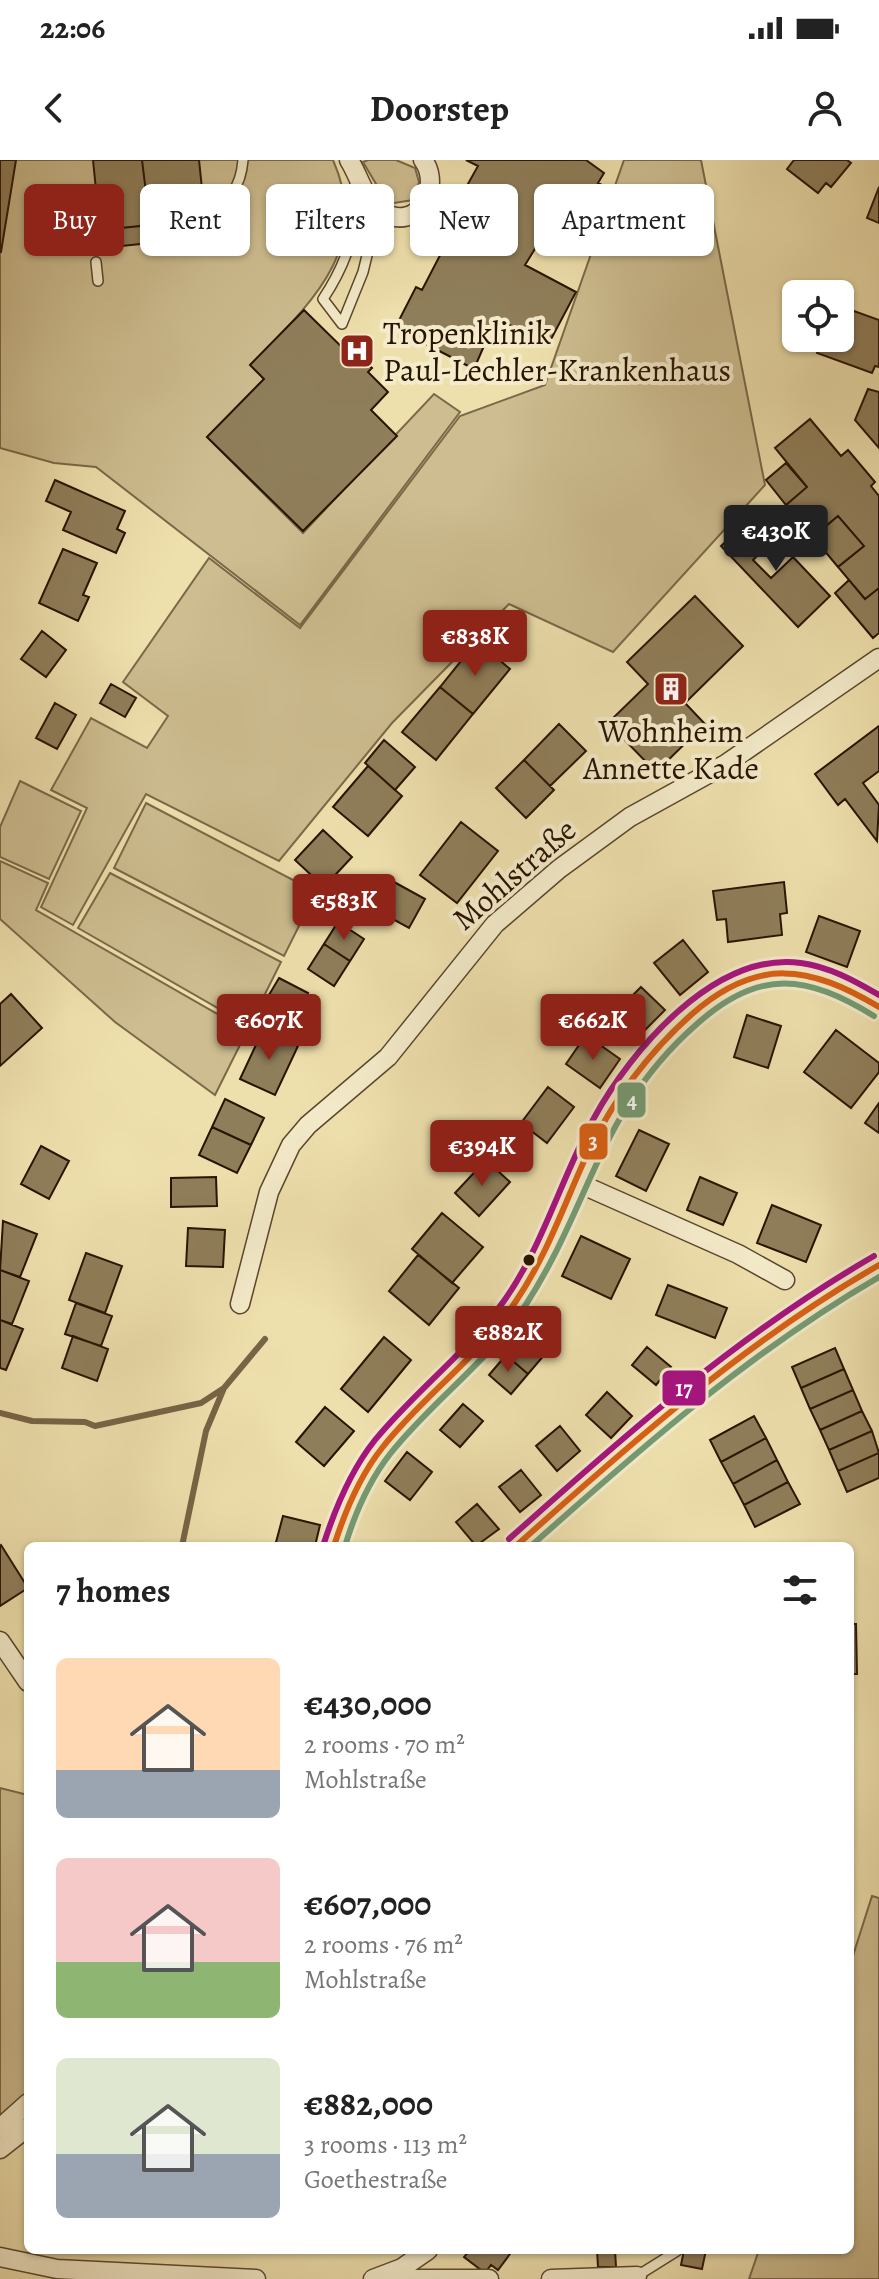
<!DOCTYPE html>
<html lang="en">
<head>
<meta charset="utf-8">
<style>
	:root { --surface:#fff; --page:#f2f2f2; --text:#222; --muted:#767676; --accent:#8f2418 }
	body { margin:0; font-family:Alegreya,serif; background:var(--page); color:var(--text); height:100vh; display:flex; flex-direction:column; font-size:30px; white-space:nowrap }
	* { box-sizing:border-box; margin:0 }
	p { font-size:26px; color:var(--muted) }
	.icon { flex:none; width:44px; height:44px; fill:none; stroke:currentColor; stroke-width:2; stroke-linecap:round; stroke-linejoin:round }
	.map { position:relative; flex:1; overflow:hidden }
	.drawer { position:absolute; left:24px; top:1382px; width:830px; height:712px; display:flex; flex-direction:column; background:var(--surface); border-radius:12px; box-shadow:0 2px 6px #0004 }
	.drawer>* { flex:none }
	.banner { position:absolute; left:24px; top:24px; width:832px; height:72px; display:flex; gap:16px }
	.tools { position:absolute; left:782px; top:120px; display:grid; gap:16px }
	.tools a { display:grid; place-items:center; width:72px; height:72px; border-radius:12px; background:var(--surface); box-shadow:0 2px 6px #0004; font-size:40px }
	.price { position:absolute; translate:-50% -68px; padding:0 18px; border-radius:8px; background:var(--accent); color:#fff; font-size:26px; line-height:52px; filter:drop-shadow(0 2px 4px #0008) }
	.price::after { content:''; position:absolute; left:50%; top:48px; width:24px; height:18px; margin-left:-12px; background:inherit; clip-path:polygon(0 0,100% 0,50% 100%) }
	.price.current { background:#222; color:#fff }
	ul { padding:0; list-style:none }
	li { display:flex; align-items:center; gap:24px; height:200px; padding:0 32px }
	li span { display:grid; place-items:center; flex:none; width:224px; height:160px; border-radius:12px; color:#555 }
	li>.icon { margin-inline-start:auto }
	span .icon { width:96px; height:96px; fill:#fffc; stroke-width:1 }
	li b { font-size:34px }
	h2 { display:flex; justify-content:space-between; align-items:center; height:96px; padding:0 32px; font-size:34px }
	.tag { padding:0 28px; border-radius:12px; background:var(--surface); box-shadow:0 2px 6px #0004; font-size:28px; line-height:72px }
	.tag.current { background:var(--accent); color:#fff }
	.status { display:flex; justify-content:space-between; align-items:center; height:56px; padding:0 40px; background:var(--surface); direction:ltr }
	.status svg { height:22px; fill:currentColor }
	header { display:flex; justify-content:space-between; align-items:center; height:104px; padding:0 32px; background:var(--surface); font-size:36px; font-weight:700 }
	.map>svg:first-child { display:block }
</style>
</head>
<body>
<div class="status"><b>22:06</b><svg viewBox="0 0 49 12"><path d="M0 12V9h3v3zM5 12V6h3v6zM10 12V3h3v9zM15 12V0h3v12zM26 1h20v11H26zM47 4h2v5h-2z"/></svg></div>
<header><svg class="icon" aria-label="back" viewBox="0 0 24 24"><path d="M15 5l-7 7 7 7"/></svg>Doorstep<svg class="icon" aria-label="person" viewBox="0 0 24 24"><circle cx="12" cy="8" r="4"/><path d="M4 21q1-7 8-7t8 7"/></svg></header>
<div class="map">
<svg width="879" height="2119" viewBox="0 0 879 2119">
	<rect width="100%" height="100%" fill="#eee0ad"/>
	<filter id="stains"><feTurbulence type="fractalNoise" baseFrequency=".0025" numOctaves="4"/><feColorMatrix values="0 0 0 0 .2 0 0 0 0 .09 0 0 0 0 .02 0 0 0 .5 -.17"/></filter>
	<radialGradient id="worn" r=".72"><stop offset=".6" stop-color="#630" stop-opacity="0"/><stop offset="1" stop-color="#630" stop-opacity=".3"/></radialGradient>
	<path fill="#cdbd90" stroke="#7b6848" stroke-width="2" d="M0 0H333C373 90 309 145 251 204L264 219 207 277 303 373 434 234 460 252 300 465 96 307 54 303 0 288Z
		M368 0H396L415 8 419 22 413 40 394 43 382 34 363 2Z
		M624 0H701L765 325 613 492 509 444 392 563 279 701 146 634 73 765 41 747 87 648 51 630 91 558 147 588 168 556 123 522 209 398 300 468 460 256 545 225Z
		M20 621 81 651 49 719 0 697V667Z
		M146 643 316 732 284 796 114 708Z
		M0 701 48 723 36 750 247 871 215 935 115 862 0 759Z
		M110 713 281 802 249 866 78 768Z
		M0 1628 28 1635V1943L0 1968Z
		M872 1736 879 1738V2119H749L759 2090H850V1805Z"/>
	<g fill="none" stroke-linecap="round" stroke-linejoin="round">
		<path stroke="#776445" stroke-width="6" d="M0 1253 32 1261 85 1262 95 1266 201 1243 224 1228 265 1179
			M182 1386 206 1271 224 1228"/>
	</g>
	<path fill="#8f7e5a" stroke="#291301" stroke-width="2" d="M0 0H16L1 92H0Z
		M93 0H142L150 65 100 70Z
		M142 0H199L207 77 103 88 101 70 150 65Z
		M466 0H586L604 13 598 23 602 25 569 88 553 79 558 71 549 66 525 105 576 132 548 185 496 158 474 209 395 168 416 127 422 130 463 51 455 47 478 6Z
		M794 0H847L851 3 831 27 826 23 818 33 787 9Z
		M879 27V63L867 58Z
		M840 146 879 160V207L875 206 872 213 817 193 823 178H840Z
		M304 150 358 203 363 199 372 208 368 212 388 232 371 250 397 276 303 371 207 277 264 219 250 205Z
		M868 229 879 232V288L855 260Z
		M810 259 841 296 848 290 875 322 871 326 879 336V428L865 439 838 407 864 386 838 356 813 377 786 345 807 327 775 288Z
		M786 303 807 327 786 345 766 320Z
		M55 320 125 351 117 369 125 373 116 393 63 370 71 352 46 341Z
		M753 355 775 378 753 400 771 418 793 397 830 436 798 467 721 386Z
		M838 356 864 386 838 407 813 377Z
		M63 389 97 403 83 435 89 437 78 461 39 443Z
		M849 420 865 439 879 428V473L873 478 835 433Z
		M695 436 743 486 685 543 705 564 656 612 608 563 648 524 627 502Z
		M42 471 66 490 46 517 21 499Z
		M477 481 510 509 473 554 440 527Z
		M111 524 136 538 125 557 100 543Z
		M440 527 473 554 436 600 402 572Z
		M55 543 76 555 57 589 36 578Z
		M559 564 586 591 550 626 524 600Z
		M879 566V611L863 623 879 645 877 681 845 639 838 645 815 614Z
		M384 580 415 607 395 630 365 603Z
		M524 600 554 630 526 658 496 628Z
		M368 606 402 636 368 676 333 647Z
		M461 662 498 691 457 743 420 715Z
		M323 670 352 697 324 727 295 700Z
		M394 722 425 739 409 768 378 751Z
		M784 722 787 753 780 754 782 775 728 782 726 759 717 760 713 731Z
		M819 756 860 771 847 807 806 792Z
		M338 762 364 779 350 801 324 784Z
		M683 780 708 812 680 835 654 803Z
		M324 784 350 801 334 826 308 809Z
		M279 818 308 833 290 866 260 850Z
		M641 827 665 850 640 875 616 852Z
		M11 834 42 868 0 906V844Z
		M747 855 781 866 768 908 734 897Z
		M263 870 298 886 275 935 240 919Z
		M836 870 879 903V912L851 948 804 912Z
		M586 875 620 899 600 928 566 904Z
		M548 927 574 947 547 983 521 963Z
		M225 939 264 958 251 985 212 967Z
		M879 943V973L865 963Z
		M212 967 251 985 237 1013 199 995Z
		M639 970 669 984 646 1031 616 1016Z
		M41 986 69 1001 49 1039 21 1024Z
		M486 1000 510 1022 479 1056 455 1033Z
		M216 1017 217 1046 171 1047V1018Z
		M700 1017 737 1033 723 1065 687 1050Z
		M772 1045 821 1065 806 1102 757 1083Z
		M442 1053 483 1087 452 1123 412 1089Z
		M3 1061 37 1074 20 1117 0 1110Z
		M188 1068 225 1070 223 1107 186 1106Z
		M581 1076 630 1099 611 1139 562 1116Z
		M86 1093 122 1106 105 1153 69 1140Z
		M418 1095 459 1128 429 1165 389 1131Z
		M0 1110 29 1121 12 1164 0 1160Z
		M668 1125 727 1148 715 1178 656 1155Z
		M76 1143 112 1156 101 1186 65 1174Z
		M0 1160 23 1169 6 1210 0 1208Z
		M524 1175 546 1193 528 1214 506 1195Z
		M73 1176 108 1189 97 1221 62 1208Z
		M384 1177 411 1200 368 1252 341 1229Z
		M647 1187 671 1207 656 1225 632 1205Z
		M835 1188 844 1209 801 1228 792 1207Z
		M506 1195 528 1214 511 1234 489 1215Z
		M844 1209 853 1230 810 1249 801 1228Z
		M853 1230 862 1251 820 1270 810 1249Z
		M607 1232 632 1256 611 1278 586 1255Z
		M463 1244 483 1261 460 1287 440 1270Z
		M325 1247 354 1271 324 1306 296 1282Z
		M862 1251 872 1271 829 1290 820 1270Z
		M754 1256 766 1278 721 1302 710 1280Z
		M560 1266 580 1291 557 1311 536 1286Z
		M872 1271 879 1293 838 1311 829 1290Z
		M766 1278 777 1300 733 1324 721 1302Z
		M407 1292 432 1312 410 1340 385 1321Z
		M879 1293V1318L847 1332 838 1311Z
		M777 1300 788 1322 744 1345 733 1324Z
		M521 1310 541 1335 520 1352 499 1327Z
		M788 1322 800 1344 755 1367 744 1345Z
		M477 1344 499 1369 476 1386 456 1362Z
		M283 1356 320 1365 315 1386H275Z
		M1 1385 28 1428 0 1446V1386Z
		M850 1464H856L857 1514H850Z
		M470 2090H513L498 2110 491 2105 485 2113 464 2097Z
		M597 2090H615L616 2107H598Z
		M684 2090H706L702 2109 681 2105Z"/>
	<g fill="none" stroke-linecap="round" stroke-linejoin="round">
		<defs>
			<path id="service" d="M355 25C361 65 345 106 323 139L342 164 363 112 378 50
				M205 51C230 43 241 26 243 0
				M96 102 98 121
				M637 2116 677 2091"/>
			<path id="minor" d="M349 0C360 17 364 41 383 52 417 73 443 27 423 0
				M576 1022 738 1094 785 1120
				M240 1144 269 1032 291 985 308 965 388 897 495 764 559 709 630 657 726 604 879 498
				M334 1386C345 1351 359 1318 382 1288 423 1236 480 1197 517 1140 557 1077 577 1002 617 939 634 911 656 887 680 865 747 800 801 795 879 847
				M516 1386C627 1287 748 1175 879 1105
				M0 1481 28 1522
				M0 1968 28 1943
				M0 1989 28 1967
				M0 2097 57 2109 256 2119
				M373 2119 402 2108 428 2090
				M395 2119H489
				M551 2119 637 2116"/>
		</defs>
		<use href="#service" stroke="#5a462c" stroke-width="12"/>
		<use href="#minor" stroke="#5a462c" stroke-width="21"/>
		<use href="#service" stroke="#f4ebca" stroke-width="9"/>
		<use href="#minor" stroke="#f4ebca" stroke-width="18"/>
		<defs>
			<path id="bus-1" d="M334 1386C345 1351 359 1317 382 1288 423 1236 479 1197 516 1141 548 1094 566 1039 590 988 616 936 648 893 692 854 757 797 809 805 879 847
				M516 1386C631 1283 745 1182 879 1105"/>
			<path id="bus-2" d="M345 1386C355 1353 369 1321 390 1294 432 1241 488 1202 525 1146 592 1043 598 950 698 863 760 808 807 815 874 856
				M531 1386C641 1288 751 1191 879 1117"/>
			<path id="bus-3" d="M509 1379C625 1275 739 1174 874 1096
				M324 1383C336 1346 351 1310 375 1280 416 1230 469 1191 506 1138 544 1083 562 1016 594 958 631 890 715 791 801 803 830 807 855 821 879 835"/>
		</defs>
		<use href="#bus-1" stroke="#f4ebca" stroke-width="12"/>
		<use href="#bus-2" stroke="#f4ebca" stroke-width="12"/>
		<use href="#bus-3" stroke="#f4ebca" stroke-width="12"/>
		<use href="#bus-1" stroke="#d96013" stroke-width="6"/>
		<use href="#bus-2" stroke="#749b73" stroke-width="6"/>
		<use href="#bus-3" stroke="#a61380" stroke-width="6"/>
	</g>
	<defs>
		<symbol id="hospital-square" viewBox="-11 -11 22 22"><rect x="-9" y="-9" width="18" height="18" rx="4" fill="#8f2418" stroke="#f4ebca"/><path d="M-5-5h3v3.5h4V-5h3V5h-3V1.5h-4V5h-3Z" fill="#fff"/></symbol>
		<symbol id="building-square" viewBox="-11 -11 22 22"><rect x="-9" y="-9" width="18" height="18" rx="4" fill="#8f2418" stroke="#f4ebca"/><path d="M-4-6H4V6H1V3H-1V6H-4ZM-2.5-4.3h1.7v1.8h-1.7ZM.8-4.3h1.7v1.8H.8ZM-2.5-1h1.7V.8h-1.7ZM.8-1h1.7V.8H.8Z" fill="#fff"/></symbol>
	</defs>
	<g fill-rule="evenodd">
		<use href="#hospital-square" x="337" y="171" width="40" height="40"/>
		<use href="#building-square" x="651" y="509" width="40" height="40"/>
	</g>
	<circle fill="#291301" stroke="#f4ebca" stroke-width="3" cx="529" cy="1100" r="7"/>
	<g text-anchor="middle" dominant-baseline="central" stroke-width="8" stroke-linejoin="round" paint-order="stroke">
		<g font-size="32" fill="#291301" stroke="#f4ebca" text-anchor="start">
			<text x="383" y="173">Tropenklinik<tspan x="383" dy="37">Paul-Lechler-Krankenhaus</tspan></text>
			<text x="671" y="571" text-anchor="middle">Wohnheim<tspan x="671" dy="37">Annette Kade</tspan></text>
		</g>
		<g font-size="32" fill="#291301" stroke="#f4ebca">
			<text transform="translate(514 714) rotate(-41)">Mohlstraße</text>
		</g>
	</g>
	<g stroke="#f4ebca" stroke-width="3">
		<rect x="616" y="921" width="31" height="38" rx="8" fill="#749b73"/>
		<rect x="578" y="962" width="31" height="39" rx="8" fill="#d96013"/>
		<rect x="661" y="1209" width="46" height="38" rx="8" fill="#a61380"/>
	</g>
	<g font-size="22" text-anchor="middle" font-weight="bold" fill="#fff">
		<text x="632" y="948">4</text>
		<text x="593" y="989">3</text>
		<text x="684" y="1236">17</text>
	</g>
	<rect width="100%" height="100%" filter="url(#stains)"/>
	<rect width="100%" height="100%" fill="url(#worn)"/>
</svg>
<div class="tools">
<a><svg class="icon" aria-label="locate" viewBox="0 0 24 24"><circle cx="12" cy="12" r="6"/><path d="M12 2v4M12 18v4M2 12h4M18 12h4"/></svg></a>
</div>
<b class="price current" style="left:776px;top:413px">€430K</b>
<b class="price" style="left:475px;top:518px">€838K</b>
<b class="price" style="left:344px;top:782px">€583K</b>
<b class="price" style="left:269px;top:902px">€607K</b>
<b class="price" style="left:593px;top:902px">€662K</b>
<b class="price" style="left:482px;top:1028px">€394K</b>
<b class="price" style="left:508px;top:1214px">€882K</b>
<div class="banner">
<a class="tag current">Buy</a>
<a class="tag">Rent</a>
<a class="tag">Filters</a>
<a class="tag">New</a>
<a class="tag">Apartment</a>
</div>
<section class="drawer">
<h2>7 homes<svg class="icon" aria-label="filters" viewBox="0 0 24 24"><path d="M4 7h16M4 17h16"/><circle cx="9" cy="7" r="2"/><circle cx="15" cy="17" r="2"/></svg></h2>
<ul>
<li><span style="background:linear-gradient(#ffd9b3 70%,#9aa5b1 0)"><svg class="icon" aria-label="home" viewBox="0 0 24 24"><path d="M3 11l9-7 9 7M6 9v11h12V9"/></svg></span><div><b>€430,000</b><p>2 rooms · 70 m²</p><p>Mohlstraße</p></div></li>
<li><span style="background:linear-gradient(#f6c9c9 65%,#8fb573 0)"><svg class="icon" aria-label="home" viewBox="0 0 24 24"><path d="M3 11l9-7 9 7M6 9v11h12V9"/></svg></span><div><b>€607,000</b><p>2 rooms · 76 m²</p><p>Mohlstraße</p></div></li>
<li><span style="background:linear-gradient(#dfe7d0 60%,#9aa5b1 0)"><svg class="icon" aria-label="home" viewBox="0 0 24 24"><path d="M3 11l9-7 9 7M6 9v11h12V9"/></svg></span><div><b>€882,000</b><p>3 rooms · 113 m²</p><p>Goethestraße</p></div></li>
</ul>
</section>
</div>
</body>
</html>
